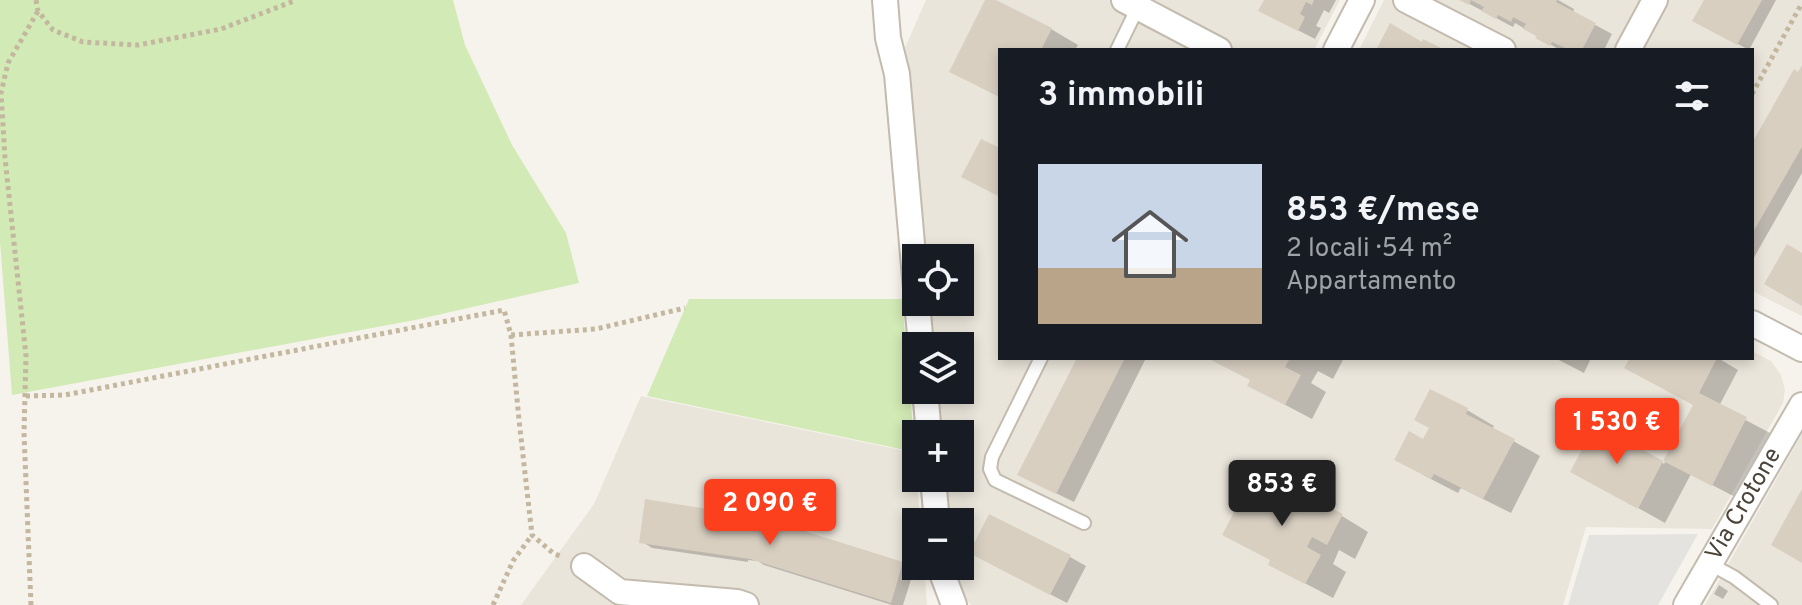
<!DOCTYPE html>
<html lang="it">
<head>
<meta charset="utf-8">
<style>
	:root { --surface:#171b24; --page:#20242c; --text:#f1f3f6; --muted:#9ea1a6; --line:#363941; --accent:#fc3f1d }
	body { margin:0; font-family:Overpass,sans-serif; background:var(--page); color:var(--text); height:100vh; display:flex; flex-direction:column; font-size:30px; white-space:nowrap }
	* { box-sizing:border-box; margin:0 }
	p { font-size:26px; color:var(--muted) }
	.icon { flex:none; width:44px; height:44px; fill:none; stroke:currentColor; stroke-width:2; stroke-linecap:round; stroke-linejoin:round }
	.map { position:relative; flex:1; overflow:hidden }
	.sheet { position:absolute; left:998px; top:48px; width:756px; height:312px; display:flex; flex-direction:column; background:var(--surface); border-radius:0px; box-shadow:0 4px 12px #0003 }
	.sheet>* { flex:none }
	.buttons { position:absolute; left:902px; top:244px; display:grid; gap:16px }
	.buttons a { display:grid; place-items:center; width:72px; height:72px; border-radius:0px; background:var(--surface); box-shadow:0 4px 12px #0003; font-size:40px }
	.price { position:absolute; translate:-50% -68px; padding:0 18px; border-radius:8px; background:var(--accent); color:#fff; font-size:26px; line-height:52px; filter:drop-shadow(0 2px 4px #0008) }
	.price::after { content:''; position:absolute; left:50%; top:48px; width:24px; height:18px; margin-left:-12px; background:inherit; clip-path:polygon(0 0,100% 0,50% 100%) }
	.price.current { background:#222; color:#fff }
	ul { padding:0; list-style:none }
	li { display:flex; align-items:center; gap:24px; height:200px; padding:0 40px }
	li+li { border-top:2px solid var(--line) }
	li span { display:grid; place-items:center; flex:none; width:224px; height:160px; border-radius:0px; color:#555 }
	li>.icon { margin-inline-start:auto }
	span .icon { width:96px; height:96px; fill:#fffc; stroke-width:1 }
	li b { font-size:34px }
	h2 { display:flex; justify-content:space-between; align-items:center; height:96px; padding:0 40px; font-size:34px }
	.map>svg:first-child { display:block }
</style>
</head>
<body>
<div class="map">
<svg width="1802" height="605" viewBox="0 0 1802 605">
	<rect width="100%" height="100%" fill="#f6f3ec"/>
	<path fill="#eae5da" d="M926 0H1340L1314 50H1000V358H1752V351L1771 361 1781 375 1785 390 1783 403 1712 529 1586 527 1563 605H972L968 602 954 574 953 566H960V522H949L945 478H960V434H941L937 390H960V346H933L928 302H960V258H924L904 50Z
		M1384 0H1802V316L1752 291V50H1359Z
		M641 396 915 453 920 522H916V566H924L927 605H521L594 504Z
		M1802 434V605H1705Z"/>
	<path fill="#d2eab5" d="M0 0H453L465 45 512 145 566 233 579 283 415 320 12 395 0 242Z
		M689 299H902L915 452 647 396Z"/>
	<path fill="#e5e3e0" d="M1698 534 1658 605H1568L1589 535Z"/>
	<path fill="#0003" d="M987 0H992L1051 29 1078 45 1075 50H1000V97L978 86Z
		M1266 0H1336L1329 13 1324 10 1316 26 1321 28 1315 39 1278 20Z
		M1462 0H1558L1574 9 1573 13 1612 34 1604 50H1560L1515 23 1513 27Z
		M1706 0H1776L1749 50 1695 20Z
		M1802 69V173L1752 261V147Z
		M1079 358H1146L1074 502 1037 484Z
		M1210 358H1344L1333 379 1318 371 1311 383 1326 392 1312 419 1276 400 1260 383Z
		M1555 358H1591L1584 373Z
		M1632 358H1718L1738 370 1719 406 1772 434 1739 499 1691 474 1665 523 1599 486 1662 462 1664 464 1695 404Z
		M1467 410 1494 426 1492 429 1540 456 1511 513 1461 488 1458 493 1423 475 1424 442 1432 428Z
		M1304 504 1342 516 1368 532 1355 559 1339 550 1333 564 1346 572 1333 598 1297 579Z
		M763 520 903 564 914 570 903 605H892L764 565 758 561 748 560V562L652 548 641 541Z
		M1070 557 1086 566 1067 603 988 562Z
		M1719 585 1728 591 1723 599 1714 594Z"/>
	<path fill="#d8cfc1" d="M985 0H996L1052 28 1041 50H1000V97L949 72Z
		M1264 0H1314L1312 5 1306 2 1300 14 1305 17 1298 31 1258 11Z
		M1459 0H1557L1556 2 1596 23 1582 50H1564L1565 48 1552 42 1550 46 1535 38 1537 36 1523 29 1526 24 1513 17 1511 22 1498 15 1496 19 1481 11 1484 7 1471 0 1469 5Z
		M1704 0H1762L1737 45 1692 21Z
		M1390 23 1422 42 1423 39 1445 50H1376Z
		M1802 65V147L1752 234V143L1794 69 1798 72Z
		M981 139 1000 148V197L961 177Z
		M1787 244 1802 253V306L1764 284Z
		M1077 358H1125L1056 494 1017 475Z
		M1207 358H1290L1285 367 1301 375 1285 405 1247 386 1250 380Z
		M1630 358H1717L1699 393 1747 417 1712 486 1663 461 1693 405 1624 368Z
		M1430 389 1468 408 1466 414 1515 439 1483 499 1434 474 1431 479 1394 460 1409 431 1423 439 1429 428 1414 420Z
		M1596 423 1663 461 1638 509 1570 472Z
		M1253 476 1303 501 1306 496 1343 514 1327 545 1312 537 1307 547 1321 555 1305 584 1268 565 1270 560 1222 535Z
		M1802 489V563L1771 545Z
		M645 499 763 518 903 562 891 603 750 559 639 543Z
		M989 514 1071 555 1050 595 969 553Z"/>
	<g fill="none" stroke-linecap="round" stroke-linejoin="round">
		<defs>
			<path id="service" d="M1117 50 1138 7
				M1041 358 992 457 990 469 995 480 1084 523
				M1710 564 1734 577 1771 605"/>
			<g id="minor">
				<path d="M885 0 888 38 897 74 916 289"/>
				<path d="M1124 0 1219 50"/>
				<path d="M1406 0 1503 50"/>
				<path d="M1336 50 1362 0"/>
				<path d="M1628 50 1655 0"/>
				<path d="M917 302 921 346"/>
				<path d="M1752 323 1802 349"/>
				<path d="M925 390 929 434"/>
				<path d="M933 478 937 522"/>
				<path d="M584 566 620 592 737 602 746 605"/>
				<path d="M941 566 942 573 954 605"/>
				<path id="s1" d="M1686 605 1802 405"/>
			</g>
		</defs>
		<use href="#service" stroke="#c2bbae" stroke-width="16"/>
		<use href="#minor" stroke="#c2bbae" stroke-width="28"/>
		<path stroke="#c4b79f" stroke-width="5" stroke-dasharray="4 4" stroke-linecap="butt" d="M36 0 38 11 53 30 83 42 138 45 221 29 294 1
			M1752 94 1802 3
			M511 335 596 329 685 308
			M26 396 65 395 504 310 511 335 519 420 532 535 553 553 562 557
			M31 605 24 433 26 356 5 158 1 93 8 63 38 11
			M493 605 513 561 532 535"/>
		<use href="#service" stroke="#fff" stroke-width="12"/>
		<use href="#minor" stroke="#fff" stroke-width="24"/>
	</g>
	<g text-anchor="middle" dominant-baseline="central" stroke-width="6" stroke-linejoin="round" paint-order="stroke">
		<g font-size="24" fill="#4b4439" stroke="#fff">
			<text stroke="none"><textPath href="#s1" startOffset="116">Via Crotone</textPath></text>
		</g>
	</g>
</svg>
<div class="buttons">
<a><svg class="icon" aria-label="locate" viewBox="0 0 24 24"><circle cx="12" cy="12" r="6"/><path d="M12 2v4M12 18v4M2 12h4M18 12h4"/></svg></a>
<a><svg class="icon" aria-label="layers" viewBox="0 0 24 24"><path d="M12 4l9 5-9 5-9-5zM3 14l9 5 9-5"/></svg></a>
<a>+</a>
<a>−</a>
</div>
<b class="price" style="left:1617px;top:466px">1 530 €</b>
<b class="price current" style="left:1282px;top:528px">853 €</b>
<b class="price" style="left:770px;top:547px">2 090 €</b>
<section class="sheet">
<h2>3 immobili<svg class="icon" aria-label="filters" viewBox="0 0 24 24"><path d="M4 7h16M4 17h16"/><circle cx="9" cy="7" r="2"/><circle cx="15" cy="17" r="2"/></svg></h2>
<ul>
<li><span style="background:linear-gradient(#c9d6e8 65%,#b9a48a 0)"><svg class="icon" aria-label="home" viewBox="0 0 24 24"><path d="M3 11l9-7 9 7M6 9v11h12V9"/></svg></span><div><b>853 €/mese</b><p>2 locali · 54 m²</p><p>Appartamento</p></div></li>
</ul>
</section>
</div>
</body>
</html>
